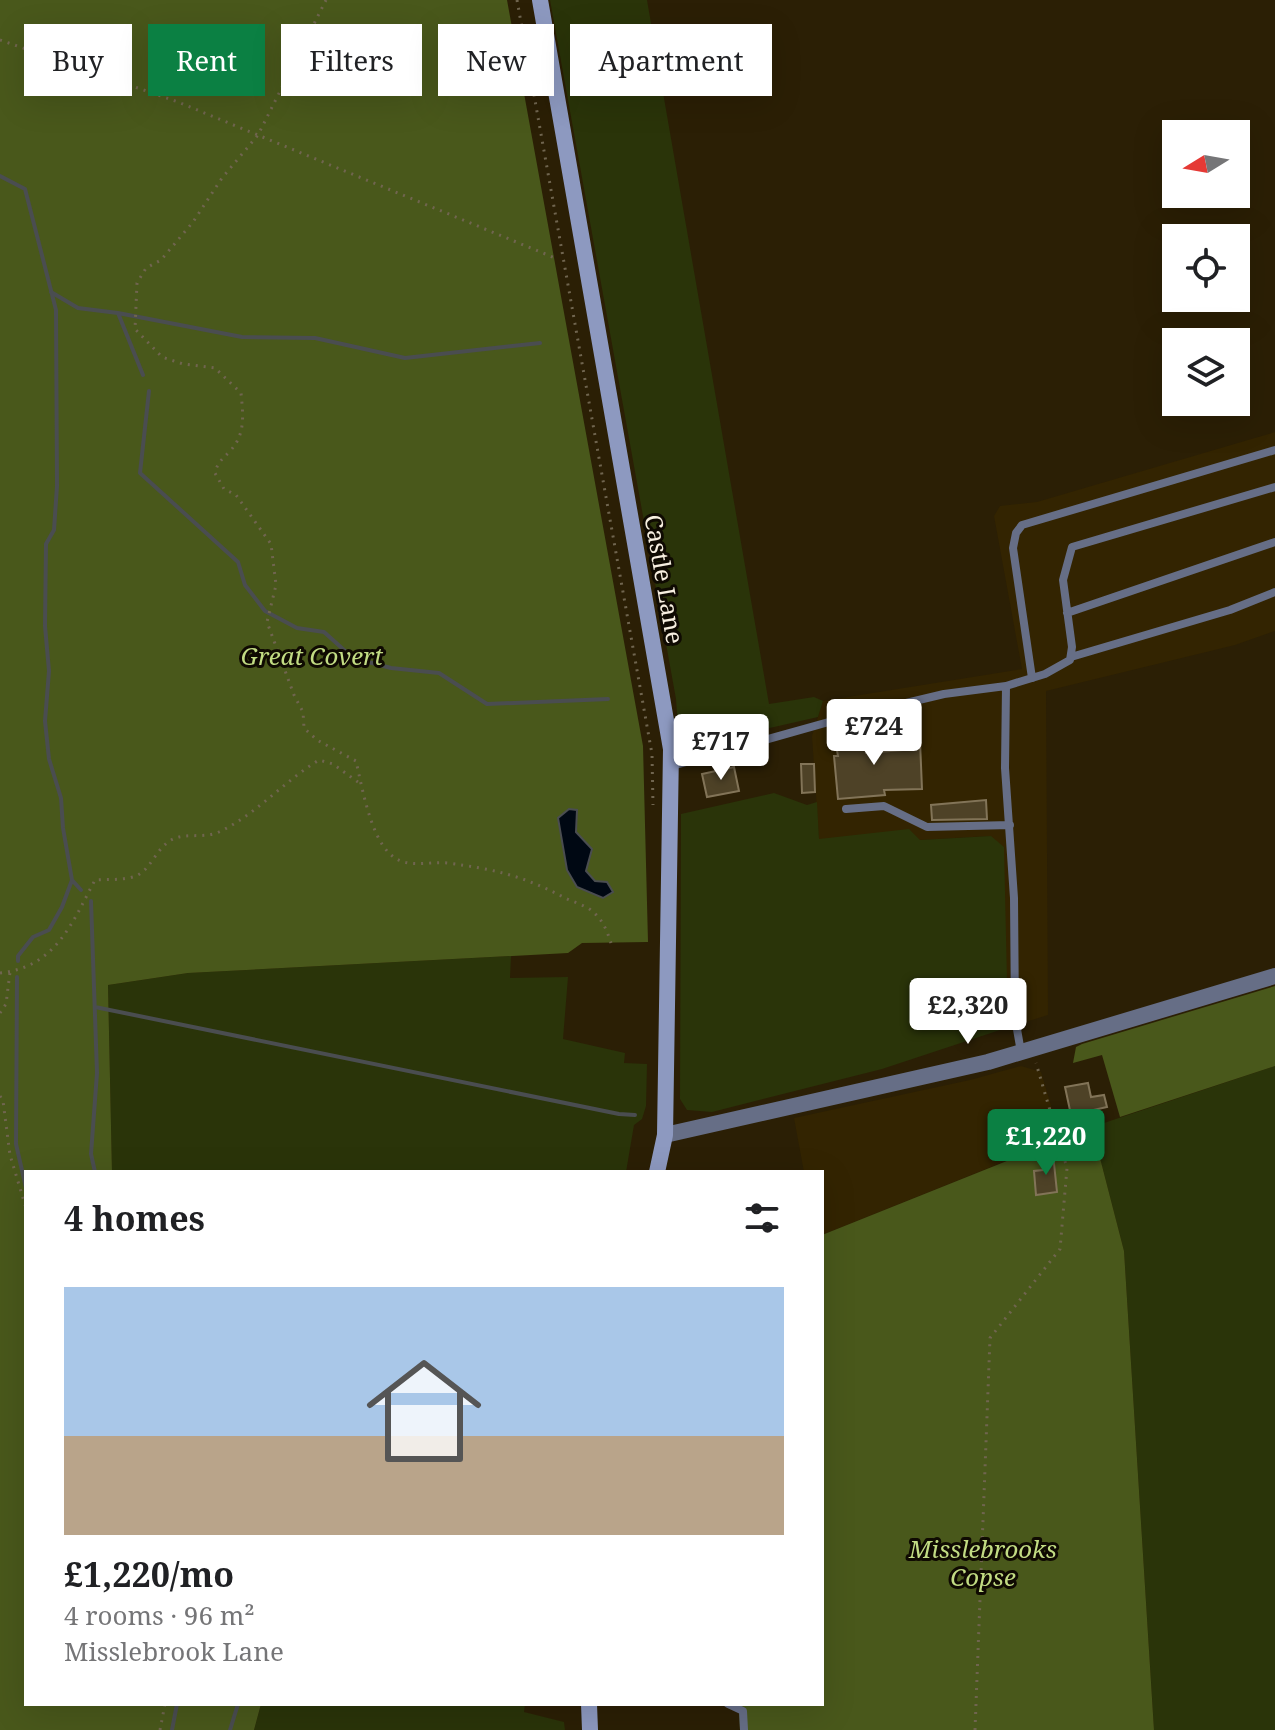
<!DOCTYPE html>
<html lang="en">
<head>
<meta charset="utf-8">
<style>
	:root { --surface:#fff; --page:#f2f2f2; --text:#202124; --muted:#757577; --line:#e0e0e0; --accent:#0b8043 }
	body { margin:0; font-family:"Noto Serif",serif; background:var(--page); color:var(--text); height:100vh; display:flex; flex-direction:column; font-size:30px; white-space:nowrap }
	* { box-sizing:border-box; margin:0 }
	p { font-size:26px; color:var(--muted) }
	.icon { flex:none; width:44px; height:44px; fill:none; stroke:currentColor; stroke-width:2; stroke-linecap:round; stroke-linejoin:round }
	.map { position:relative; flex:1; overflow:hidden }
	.panel { position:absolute; left:24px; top:1170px; width:800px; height:536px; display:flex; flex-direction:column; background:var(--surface); border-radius:0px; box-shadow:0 8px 32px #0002 }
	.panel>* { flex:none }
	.top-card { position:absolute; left:24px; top:24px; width:800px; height:72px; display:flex; gap:16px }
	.needle { width:52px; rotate:259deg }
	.fabs { position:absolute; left:1162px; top:120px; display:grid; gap:16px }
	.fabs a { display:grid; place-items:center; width:88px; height:88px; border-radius:0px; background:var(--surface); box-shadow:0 8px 32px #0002; font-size:40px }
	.price { position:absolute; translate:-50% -68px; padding:0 18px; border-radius:8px; background:#fff; color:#222; font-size:26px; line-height:52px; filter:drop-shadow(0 2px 4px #0008) }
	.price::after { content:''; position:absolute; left:50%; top:48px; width:24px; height:18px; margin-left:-12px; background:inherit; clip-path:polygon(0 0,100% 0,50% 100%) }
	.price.on { background:var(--accent); color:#fff }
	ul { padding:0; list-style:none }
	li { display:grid; align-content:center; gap:16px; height:424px; padding:0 40px }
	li+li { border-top:2px solid var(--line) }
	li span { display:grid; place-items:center; height:248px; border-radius:0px; color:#555 }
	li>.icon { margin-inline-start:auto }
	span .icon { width:144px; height:144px; fill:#fffc; stroke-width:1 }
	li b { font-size:34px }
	h2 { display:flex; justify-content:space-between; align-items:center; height:96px; padding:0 40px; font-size:34px }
	.pill { padding:0 28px; border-radius:0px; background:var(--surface); box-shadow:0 8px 32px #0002; font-size:28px; line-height:72px }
	.pill.on { background:var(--accent); color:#fff }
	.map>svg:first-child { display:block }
</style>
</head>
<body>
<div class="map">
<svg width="1275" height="1730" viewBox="0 0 1275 1730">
	<rect width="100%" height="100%" fill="#2b1f05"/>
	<path fill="#332401" d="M1275 432V631L1235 645 1046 691 1048 1015 1003 1029 1008 1024 991 836 920 840 819 839 812 736 823 701 1022 669 994 516 1000 506 1037 502Z
		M1021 1066 1041 1072 1061 1139 822 1235V1172H804L794 1118 970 1080Z"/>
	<path fill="#2a3409" d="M550 0H647L769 704 814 697 823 701 818 717 685 747 678 728 676 699Z
		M774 793 807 805 817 802 819 839 909 829 920 840 991 836 1004 847 1008 1025 1003 1029 882 1069 712 1112 687 1110 680 1099 681 814Z
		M511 956 510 978 568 977 563 1039 625 1053 624 1063 647 1064 646 1106 642 1119 634 1125 626 1172H112L108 985 188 973Z
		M1275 1066V1730H1154L1124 1251 1092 1127Z
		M261 1704H525L524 1712 564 1722 565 1730H254Z"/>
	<path fill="#49581b" d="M0 0H507L643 746 648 942 582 943 568 953 188 973 108 985 112 1172H26V1704H261L254 1730H0Z
		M1275 986V1066L1120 1117 1102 1055 1073 1063 1076 1047 1082 1044Z
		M1092 1127 1124 1251 1154 1730H740L739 1704H822V1235Z"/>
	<path fill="#000813" stroke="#4a4d50" stroke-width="2" d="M569 809 577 810 576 832 592 849 586 871 595 881 607 882 613 892 603 898 577 887 567 870 558 818Z"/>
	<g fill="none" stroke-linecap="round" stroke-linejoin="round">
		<path stroke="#4a4d50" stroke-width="4" d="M0 176 25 189 56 310 57 486 54 530 46 544 45 626 49 671 45 721 49 759 61 798 63 828 72 880 81 890
			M51 292 78 308 118 313 143 375
			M118 313 242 337 315 338 405 358 540 343
			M149 391 140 473 238 562 245 585 265 611 297 628 324 632 353 658 391 668 439 673 487 704 608 699
			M91 901 97 1073 91 1154 95 1172
			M18 961V956L33 937 49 930 62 907 72 880
			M17 977 16 1144 26 1188
			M95 1007 619 1114 635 1115
			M172 1730 177 1704
			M230 1730 238 1704"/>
	</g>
	<path fill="#4e4227" stroke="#827458" stroke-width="2" d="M862 728 866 753 902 750 901 742 920 741 922 789 884 790 885 795 838 799 834 756H838L834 733Z
		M801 764H814L815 792 802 793Z
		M734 767 739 791 707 797 702 774Z
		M986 800 987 819 932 820 931 805Z
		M1088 1083 1091 1097 1104 1095 1107 1107 1071 1115 1065 1087Z
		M1053 1154 1057 1192 1036 1195 1034 1171 1043 1170 1042 1156Z"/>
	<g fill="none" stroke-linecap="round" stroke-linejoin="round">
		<path stroke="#70654f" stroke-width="3" stroke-dasharray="2 6" stroke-linecap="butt" d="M326 0 258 135 222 178 193 222 161 260 146 268 137 283 135 329 162 357 183 364 215 368 241 393C243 414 246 434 230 451 222 460 218 461 215 473L224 489 236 495 271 544 276 585 267 622 294 695 303 712 304 728 317 740 356 761C362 787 370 834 389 853 406 870 426 861 447 863 494 869 524 876 565 898 573 902 585 905 592 911 603 920 607 931 611 943
			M517 0 652 754 653 805
			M0 40 178 102 555 258
			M0 973C56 967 72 923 95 880 108 879 125 881 138 875 151 868 157 848 171 840 185 832 204 839 219 832 257 814 284 781 319 760L333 764 362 785
			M0 1013 6 1004 10 972
			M0 1096 3 1101 10 1155 26 1208
			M160 1730 165 1704
			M975 1730 990 1338 1060 1249 1067 1168 1036 1063"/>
		<path stroke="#666e86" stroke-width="8" d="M1067 613 1275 542
			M1071 657 1230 610 1275 592
			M1032 678 1013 548 1016 533 1022 525 1275 450
			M672 766 843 718 944 694 1006 686
			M846 809 884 806 927 827 1010 825
			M1021 1052 1015 1018 1014 898 1005 768 1006 686 1045 674 1070 660 1072 647 1063 580 1072 547 1275 487
			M728 1704 743 1711 744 1730"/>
		<path stroke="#666e86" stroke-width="16" d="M665 1135 988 1062 1275 976"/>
		<path stroke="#8d99c0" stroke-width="16" d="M540 0 671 749 665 1135 657 1172
			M589 1704 590 1730"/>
	</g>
	<g text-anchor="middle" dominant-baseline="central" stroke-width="6" stroke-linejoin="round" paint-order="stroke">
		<g font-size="24" fill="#f7efe0" stroke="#0f0a02">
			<text transform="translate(665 579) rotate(80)">Castle Lane</text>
		</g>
		<g font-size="24" font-style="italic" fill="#c2dc83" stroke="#0f0a02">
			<text x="312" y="655">Great Covert</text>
			<text x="983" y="1548">Misslebrooks<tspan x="983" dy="28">Copse</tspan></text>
		</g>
	</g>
</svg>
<div class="fabs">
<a><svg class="needle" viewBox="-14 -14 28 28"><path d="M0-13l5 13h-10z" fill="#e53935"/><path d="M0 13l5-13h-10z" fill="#757577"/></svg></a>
<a><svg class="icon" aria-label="locate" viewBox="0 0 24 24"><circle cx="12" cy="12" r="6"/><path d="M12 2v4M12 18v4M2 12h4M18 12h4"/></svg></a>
<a><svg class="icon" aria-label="layers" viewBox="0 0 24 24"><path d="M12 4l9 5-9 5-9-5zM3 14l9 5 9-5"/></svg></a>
</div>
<b class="price" style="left:874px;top:767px">£724</b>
<b class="price" style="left:721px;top:782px">£717</b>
<b class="price" style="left:968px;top:1046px">£2,320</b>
<b class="price on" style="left:1046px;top:1177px">£1,220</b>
<div class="top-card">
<a class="pill">Buy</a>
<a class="pill on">Rent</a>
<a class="pill">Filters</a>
<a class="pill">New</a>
<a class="pill">Apartment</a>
</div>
<section class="panel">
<h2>4 homes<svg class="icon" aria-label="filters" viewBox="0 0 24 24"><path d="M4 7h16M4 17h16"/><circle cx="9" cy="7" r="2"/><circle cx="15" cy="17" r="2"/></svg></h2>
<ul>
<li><span style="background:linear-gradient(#a9c7e8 60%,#b9a48a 0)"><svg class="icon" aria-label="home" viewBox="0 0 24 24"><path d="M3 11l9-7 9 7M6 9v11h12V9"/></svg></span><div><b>£1,220/mo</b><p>4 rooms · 96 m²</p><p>Misslebrook Lane</p></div></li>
</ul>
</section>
</div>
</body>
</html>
